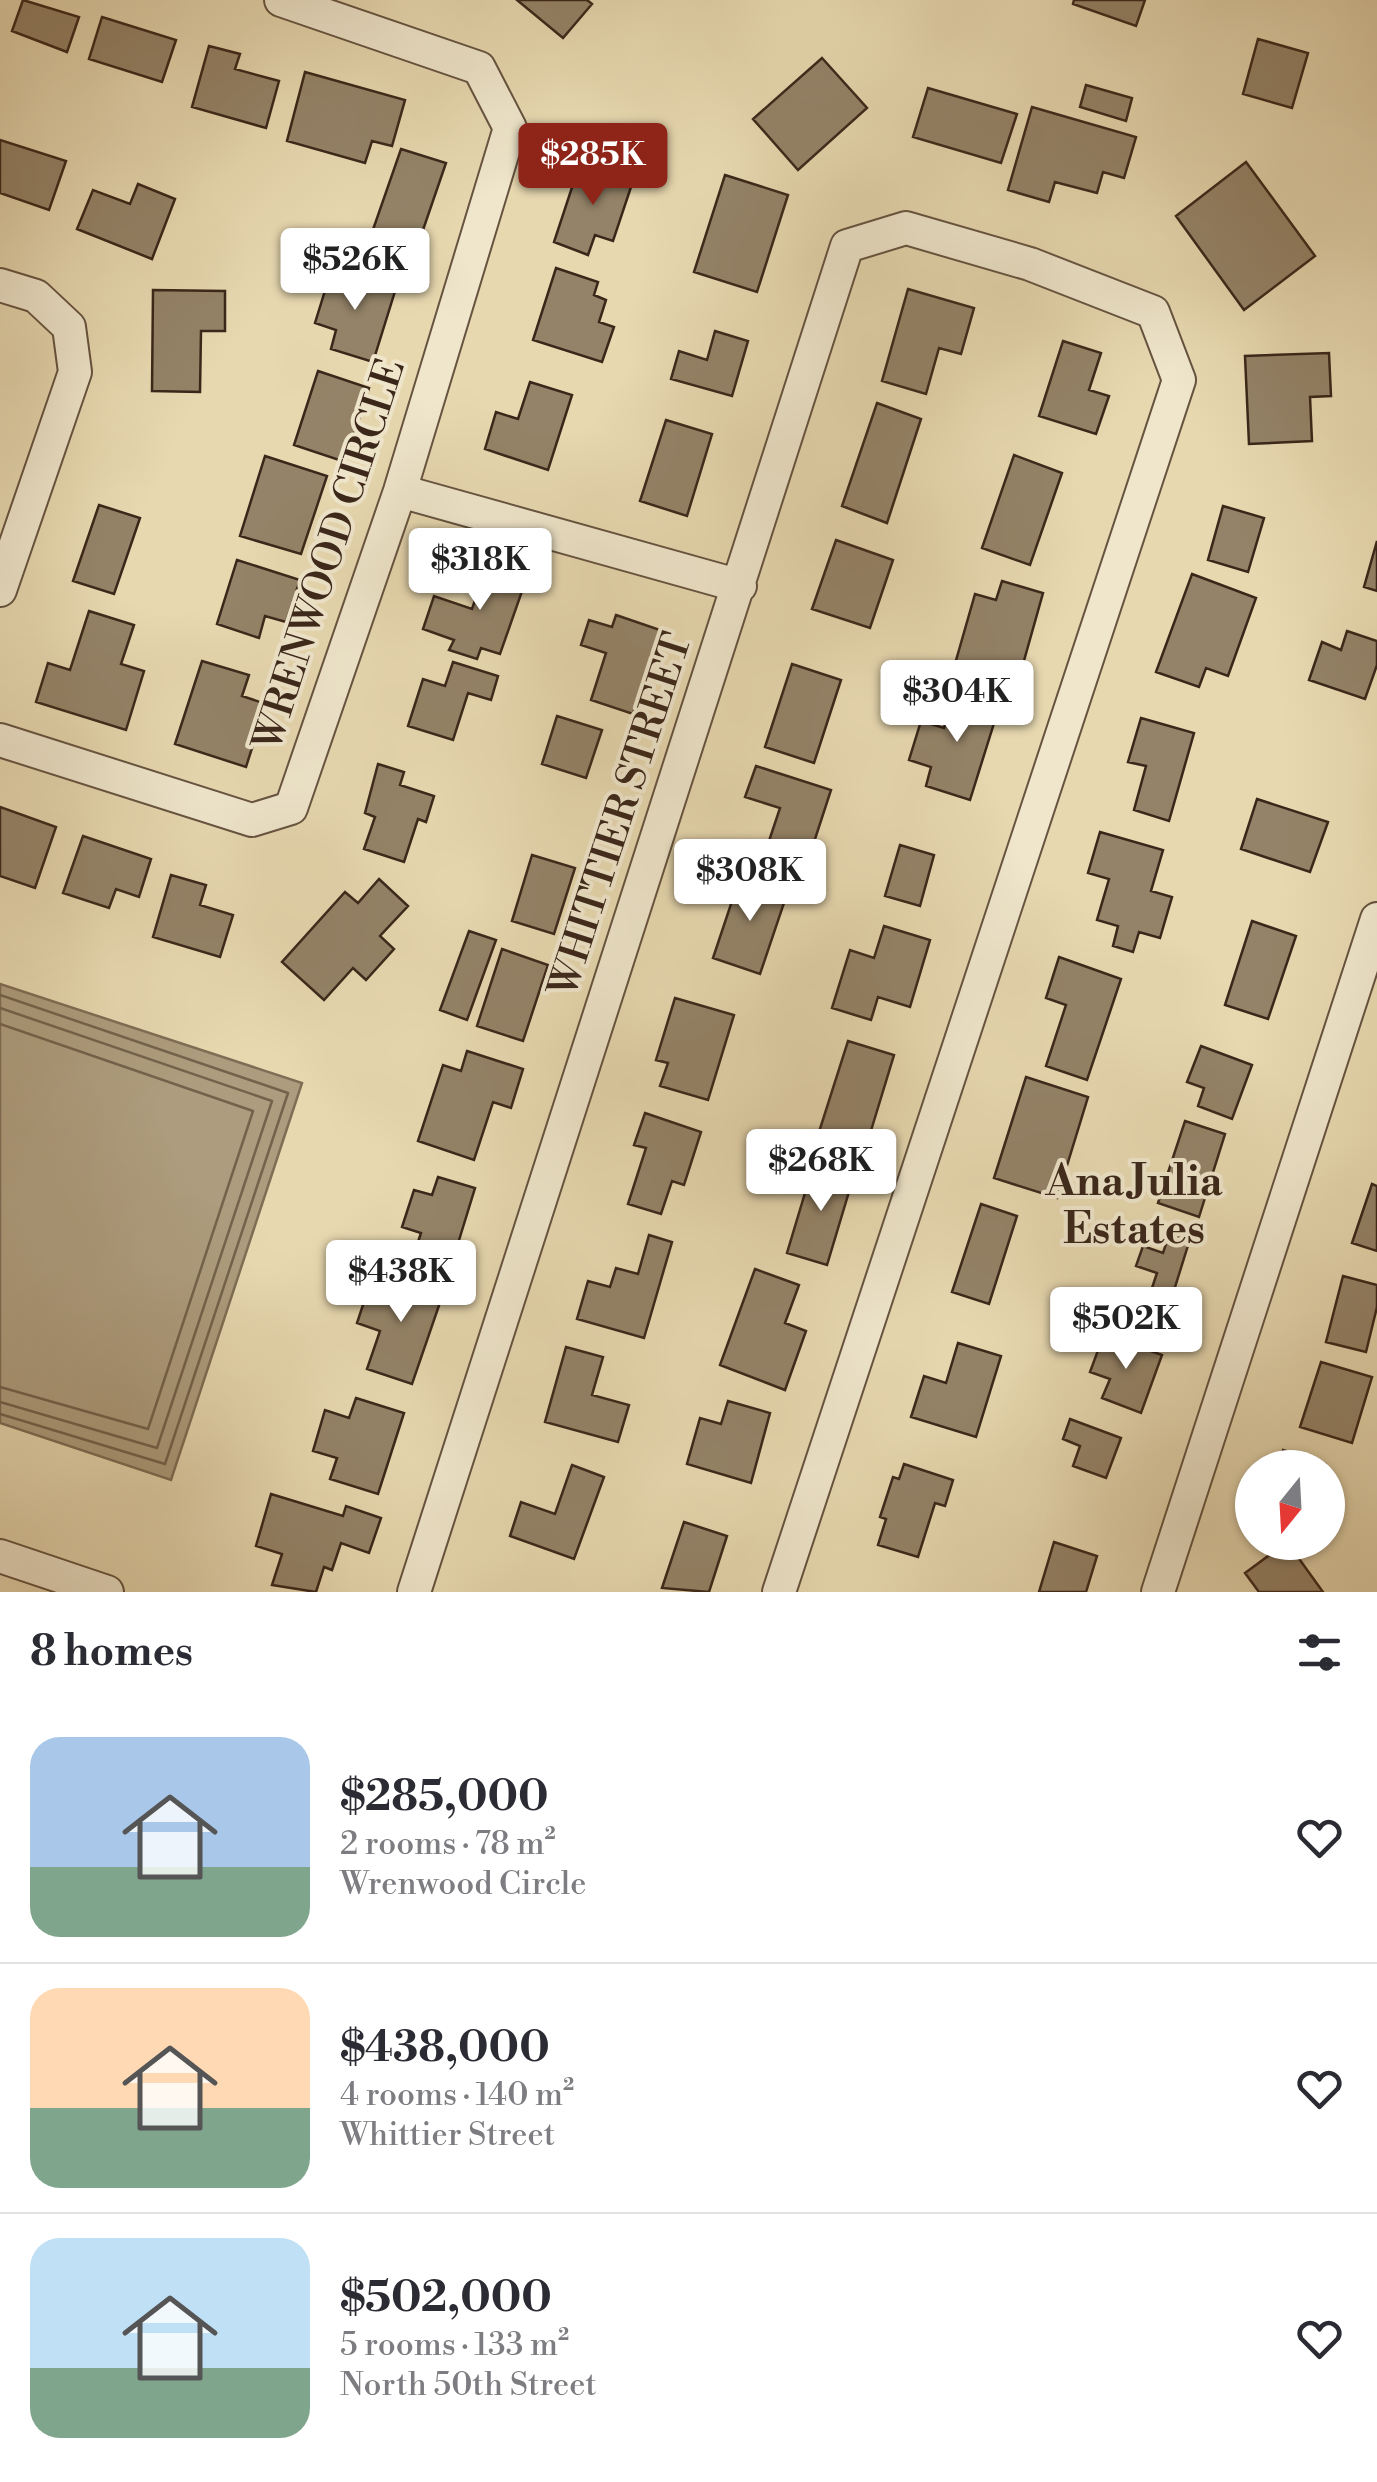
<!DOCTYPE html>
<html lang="en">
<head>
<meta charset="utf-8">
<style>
	:root { --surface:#fff; --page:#f7f7f7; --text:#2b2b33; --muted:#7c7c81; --line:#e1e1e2; --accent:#8f2418 }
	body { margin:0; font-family:"Libre Bodoni",serif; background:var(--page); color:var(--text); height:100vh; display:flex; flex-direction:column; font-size:38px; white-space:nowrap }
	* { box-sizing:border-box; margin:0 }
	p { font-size:32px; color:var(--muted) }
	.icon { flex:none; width:55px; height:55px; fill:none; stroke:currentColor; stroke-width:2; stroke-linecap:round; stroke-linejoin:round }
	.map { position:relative; height:1592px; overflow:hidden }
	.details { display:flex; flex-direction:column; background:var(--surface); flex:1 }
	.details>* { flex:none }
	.needle { width:65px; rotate:198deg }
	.controls { position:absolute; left:1235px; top:1450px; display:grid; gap:20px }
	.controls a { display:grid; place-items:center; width:110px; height:110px; border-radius:50%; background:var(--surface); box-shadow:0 2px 8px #0004; font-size:50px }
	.price { position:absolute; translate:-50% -85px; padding:0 22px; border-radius:10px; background:#fff; color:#222; font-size:32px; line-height:65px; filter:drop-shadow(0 2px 5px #0008) }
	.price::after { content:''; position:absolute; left:50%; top:60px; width:30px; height:22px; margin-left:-15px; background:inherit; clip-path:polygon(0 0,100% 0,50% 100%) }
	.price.active { background:var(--accent); color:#fff }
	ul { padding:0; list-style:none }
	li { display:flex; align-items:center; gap:30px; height:250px; padding:0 30px }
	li+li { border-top:2px solid var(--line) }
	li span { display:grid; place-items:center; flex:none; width:280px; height:200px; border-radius:30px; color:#555 }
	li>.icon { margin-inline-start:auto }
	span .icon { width:120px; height:120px; fill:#fffc; stroke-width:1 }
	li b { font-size:42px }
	h2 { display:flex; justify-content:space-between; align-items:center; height:120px; padding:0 30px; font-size:42px }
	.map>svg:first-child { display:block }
</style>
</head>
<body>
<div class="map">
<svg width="1377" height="1592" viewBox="0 0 1377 1592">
	<rect width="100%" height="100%" fill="#e7d8b0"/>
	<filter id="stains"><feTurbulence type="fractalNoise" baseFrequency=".002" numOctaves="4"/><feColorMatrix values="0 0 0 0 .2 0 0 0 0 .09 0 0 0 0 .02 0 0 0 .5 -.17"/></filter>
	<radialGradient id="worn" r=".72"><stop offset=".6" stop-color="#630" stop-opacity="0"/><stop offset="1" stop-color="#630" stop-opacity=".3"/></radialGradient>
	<path fill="#ad9c7d" stroke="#7f6d55" stroke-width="2.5" d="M0 984 302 1083 171 1480 0 1423Z"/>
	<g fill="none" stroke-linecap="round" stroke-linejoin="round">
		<path stroke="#74624c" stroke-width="2.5" d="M0 995 288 1093 165 1464 0 1414
			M0 1008 272 1101 157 1448 0 1402
			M0 1024 253 1111 148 1429 0 1387"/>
	</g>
	<path fill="#948368" stroke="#3b271a" stroke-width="2.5" d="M23 0 79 17 67 52 12 31Z
		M517 0H587L592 4 563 38Z
		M1074 0H1145L1136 26 1073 4Z
		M102 17 176 40 162 82 89 59Z
		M1258 39 1308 53 1292 108 1243 94Z
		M209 46 240 54 235 69 279 81 266 128 192 107Z
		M822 58 867 108 798 170 753 119Z
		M305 72 405 100 392 146 372 141 365 163 287 141Z
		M1086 85 1132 98 1126 121 1080 107Z
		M928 88 1017 114 1001 163 913 137Z
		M1032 107 1136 137 1124 178 1103 172 1097 193 1055 182 1049 202 1008 190Z
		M0 140 66 161 49 210 0 193Z
		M401 149 446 163 413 259 368 244Z
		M1246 162 1315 256 1244 310 1176 216Z
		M580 163 633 181 613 241 595 235 588 255 554 242Z
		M725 175 788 195 757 292 694 272Z
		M138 184 175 199 152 259 77 229 93 190 130 204Z
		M332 268 396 288 373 362 331 349 336 330 315 323Z
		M556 268 598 282 594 295 606 300 599 322 614 327 602 362 533 340Z
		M908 289 974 308 961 354 939 348 926 394 882 381Z
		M153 290 225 291V331H201L200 392 152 391Z
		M715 331 748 341 732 396 671 379 679 351 707 360Z
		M1063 341 1101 353 1089 390 1109 396 1096 434 1039 416Z
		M1329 353 1331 396 1310 397 1312 441 1249 444 1245 356Z
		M318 371 369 388 345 462 294 445Z
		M530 382 572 395 548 470 485 449 496 412 518 419Z
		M877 403 921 419 887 523 842 506Z
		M666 420 712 434 687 516 640 501Z
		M1014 455 1062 473 1030 565 982 548Z
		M265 456 327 476 301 554 240 536Z
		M99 505 140 518 114 594 73 581Z
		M1223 506 1264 518 1248 572 1208 560Z
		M836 540 893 560 870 628 812 609Z
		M1377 541V591L1364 587Z
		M237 560 300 580 286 622 265 616 259 638 217 624Z
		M489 560 528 574 500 654 481 648 477 659 449 650 454 640 423 629 434 596 472 609Z
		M1192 574 1256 598 1228 676 1206 668 1199 687 1156 672Z
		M1002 581 1043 593 1016 689 953 671 975 594 996 600Z
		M89 611 134 625 121 664 144 671 126 730 36 702 48 663 70 670Z
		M616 615 660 630 633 714 591 700 606 653 581 645 589 620 612 627Z
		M1347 631 1377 641V665L1365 699 1309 680 1322 642 1341 650Z
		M202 661 249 675 242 696 266 704 246 767 175 744Z
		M453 662 498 676 491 700 468 693 453 740 408 726 423 679 445 686Z
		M792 664 841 680 814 763 765 747Z
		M956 690 1000 704 970 800 926 786 931 767 909 760 921 721 944 728Z
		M557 716 602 730 586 778 542 764Z
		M1141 718 1194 733 1169 821 1134 810 1146 766 1128 762Z
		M378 764 404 772 400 785 434 796 426 822 418 819 404 862 364 849 375 817 365 813Z
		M756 766 831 790 803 876 762 862 780 808 745 797Z
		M1257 799 1328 822 1310 872 1241 849Z
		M0 807 56 827 35 888 0 876Z
		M1100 832 1163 850 1151 891 1172 897 1160 938 1139 932 1133 952 1113 946 1118 926 1097 920 1109 879 1088 873Z
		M83 836 151 859 139 897 116 889 109 908 63 893Z
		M900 845 934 855 920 906 885 896Z
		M532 855 575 868 554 934 512 921Z
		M741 874 788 891 760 974 713 958Z
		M171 875 206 885 200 905 233 915 220 957 153 937Z
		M379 879 408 906 380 936 394 949 366 980 353 968 324 1000 282 962 345 892 358 903Z
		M1252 921 1296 936 1268 1019 1225 1005Z
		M884 926 930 940 910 1007 878 997 871 1020 832 1008 850 950 874 958Z
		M469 931 496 940 467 1020 440 1010Z
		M502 949 548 965 523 1041 477 1026Z
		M1059 957 1121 979 1087 1080 1046 1066 1066 1005 1046 998Z
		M675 998 734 1015 708 1100 660 1086 668 1063 656 1060Z
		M848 1041 894 1055 866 1147 819 1132Z
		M1201 1046 1252 1065 1232 1119 1198 1106 1204 1088 1187 1082Z
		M467 1051 523 1069 511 1108 493 1102 474 1160 418 1141 443 1065 461 1071Z
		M1026 1077 1088 1097 1057 1198 994 1178Z
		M645 1113 701 1132 684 1185 672 1181 661 1214 628 1204 646 1148 634 1145Z
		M1185 1121 1225 1134 1199 1217 1158 1203Z
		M814 1163 854 1175 827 1265 787 1253Z
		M438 1177 475 1188 452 1263 415 1251 421 1233 402 1227 414 1190 432 1195Z
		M1372 1184 1377 1186V1251L1352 1243Z
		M981 1204 1017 1216 989 1304 952 1292Z
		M1170 1232 1190 1239 1171 1300 1150 1294 1157 1273 1136 1266 1143 1246 1163 1253Z
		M649 1235 672 1242 644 1338 577 1319 588 1281 610 1287 616 1268 638 1274Z
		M755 1269 799 1285 785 1323 806 1331 785 1390 720 1365Z
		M399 1274 445 1288 412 1384 367 1369 380 1331 357 1323 370 1284 393 1293Z
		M1343 1276 1377 1285V1307L1366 1352 1326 1342Z
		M1104 1334 1162 1355 1141 1413 1102 1398 1110 1379 1090 1372Z
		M958 1343 1001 1356 976 1437 911 1417 924 1376 946 1383Z
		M566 1347 603 1357 592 1395 629 1405 618 1442 545 1422Z
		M1321 1362 1372 1377 1352 1443 1300 1427Z
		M356 1398 404 1413 378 1494 330 1479 337 1458 313 1451 325 1410 349 1418Z
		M728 1401 770 1413 751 1483 687 1464 700 1418 721 1424Z
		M1070 1419 1121 1438 1106 1478 1073 1466 1080 1446 1063 1439Z
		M1283 1450 1325 1464 1324 1468H1277Z
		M904 1464 953 1480 945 1506 935 1503 918 1557 878 1545 886 1519 880 1517 893 1477 899 1479Z
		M572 1465 604 1477 574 1559 510 1536 521 1502 555 1514Z
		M271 1494 343 1516 346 1506 381 1518 369 1553 341 1543 332 1570 324 1567 316 1592 272 1585 282 1554 256 1546Z
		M684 1522 727 1536 709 1592 662 1588Z
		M1054 1542 1097 1556 1086 1592H1039Z
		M1287 1542 1323 1592H1259L1245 1573Z"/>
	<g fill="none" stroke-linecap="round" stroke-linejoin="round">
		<defs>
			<path id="minor" d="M0 285 36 296 69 327 75 372 0 590
				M400 491 740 586
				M0 740 252 820 291 808 400 491 510 128 479 68 281 0
				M0 1556 107 1592
				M414 1592 847 246 906 228 1030 264 1153 312 1179 380 779 1592
				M1158 1592 1377 919"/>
		</defs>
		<use href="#minor" stroke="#665340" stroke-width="36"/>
		<use href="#minor" stroke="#efe6cc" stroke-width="32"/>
	</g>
	<g text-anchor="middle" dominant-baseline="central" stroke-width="8" stroke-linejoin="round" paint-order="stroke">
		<g font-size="40" fill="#3b271a" stroke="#efe6cc">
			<text transform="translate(330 555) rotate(-72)">WRENWOOD CIRCLE</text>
			<text transform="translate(621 815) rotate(-72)">WHITTIER STREET</text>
		</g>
		<g font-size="42" font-weight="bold" fill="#3b271a" stroke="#efe6cc">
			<text x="1134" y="1182">Ana Julia<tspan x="1134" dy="48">Estates</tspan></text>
		</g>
	</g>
	<rect width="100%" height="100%" filter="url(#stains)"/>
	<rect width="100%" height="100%" fill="url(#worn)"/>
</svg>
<div class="controls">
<a><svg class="needle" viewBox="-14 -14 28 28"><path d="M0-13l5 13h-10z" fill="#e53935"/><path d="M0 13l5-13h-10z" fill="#7c7c81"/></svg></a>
</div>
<b class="price active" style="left:593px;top:208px">$285K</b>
<b class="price" style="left:355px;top:313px">$526K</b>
<b class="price" style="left:480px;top:613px">$318K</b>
<b class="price" style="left:957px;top:745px">$304K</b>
<b class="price" style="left:750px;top:924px">$308K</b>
<b class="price" style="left:821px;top:1214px">$268K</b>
<b class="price" style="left:401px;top:1325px">$438K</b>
<b class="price" style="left:1126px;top:1372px">$502K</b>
</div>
<section class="details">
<h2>8 homes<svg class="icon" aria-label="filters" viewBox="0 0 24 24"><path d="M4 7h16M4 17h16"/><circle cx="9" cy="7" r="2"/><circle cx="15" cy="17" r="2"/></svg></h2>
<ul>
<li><span style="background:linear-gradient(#a9c7e8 65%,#7fa58c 0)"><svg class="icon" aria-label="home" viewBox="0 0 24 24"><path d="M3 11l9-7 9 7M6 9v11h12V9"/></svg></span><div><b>$285,000</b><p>2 rooms · 78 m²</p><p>Wrenwood Circle</p></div><svg class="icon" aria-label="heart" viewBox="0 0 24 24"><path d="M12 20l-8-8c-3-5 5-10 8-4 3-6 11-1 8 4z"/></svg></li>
<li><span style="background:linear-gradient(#ffd9b3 60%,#7fa58c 0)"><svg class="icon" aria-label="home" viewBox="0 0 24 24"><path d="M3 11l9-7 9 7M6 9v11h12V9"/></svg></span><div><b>$438,000</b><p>4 rooms · 140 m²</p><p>Whittier Street</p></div><svg class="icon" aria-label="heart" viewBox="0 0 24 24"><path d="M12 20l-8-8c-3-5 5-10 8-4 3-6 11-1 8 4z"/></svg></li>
<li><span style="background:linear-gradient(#bfe0f5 65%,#7fa58c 0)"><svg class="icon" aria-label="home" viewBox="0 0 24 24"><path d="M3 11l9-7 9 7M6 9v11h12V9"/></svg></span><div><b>$502,000</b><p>5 rooms · 133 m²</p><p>North 50th Street</p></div><svg class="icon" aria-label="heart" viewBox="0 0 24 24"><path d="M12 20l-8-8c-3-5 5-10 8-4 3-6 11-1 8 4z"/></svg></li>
</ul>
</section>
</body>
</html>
